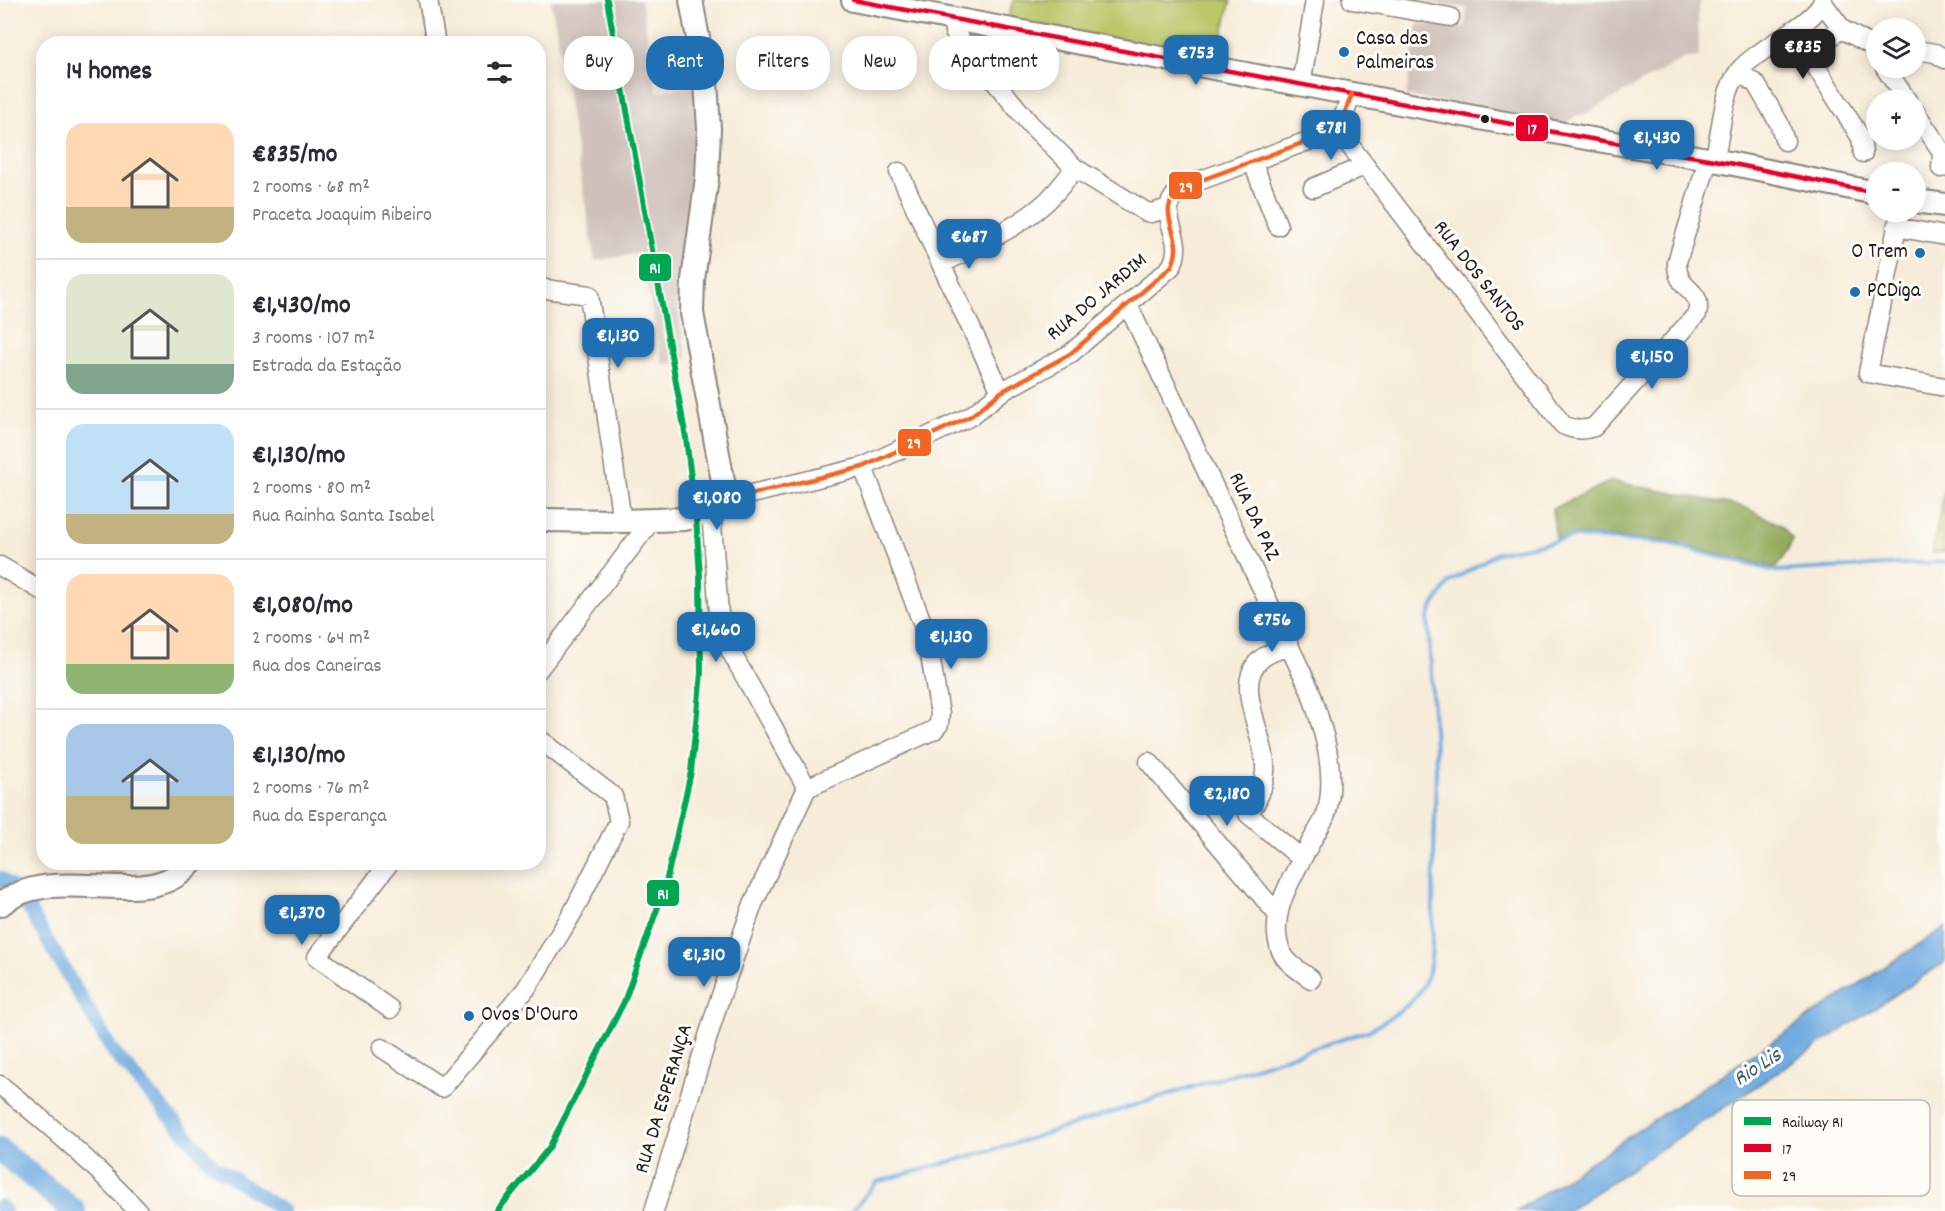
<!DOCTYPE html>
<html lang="en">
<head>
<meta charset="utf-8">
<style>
	:root { --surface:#fff; --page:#f2f2f3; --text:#2b2b33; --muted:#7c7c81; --line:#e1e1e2; --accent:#1f6fb2 }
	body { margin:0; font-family:Dekko,sans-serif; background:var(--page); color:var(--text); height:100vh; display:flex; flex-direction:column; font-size:22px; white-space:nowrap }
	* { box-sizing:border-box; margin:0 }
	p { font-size:20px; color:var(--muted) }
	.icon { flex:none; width:33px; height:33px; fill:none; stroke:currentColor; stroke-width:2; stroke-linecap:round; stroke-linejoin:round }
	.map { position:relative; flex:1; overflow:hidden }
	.details { position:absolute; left:36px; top:36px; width:510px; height:834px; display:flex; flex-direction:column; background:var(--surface); border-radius:24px; box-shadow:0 3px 15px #0003 }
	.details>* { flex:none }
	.top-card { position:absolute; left:564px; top:36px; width:570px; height:54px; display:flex; gap:12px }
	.tools { position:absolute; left:1866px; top:18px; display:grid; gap:12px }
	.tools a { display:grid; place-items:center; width:60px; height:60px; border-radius:50%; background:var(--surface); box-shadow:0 3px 15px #0003; font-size:30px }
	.price { position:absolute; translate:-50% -51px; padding:0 14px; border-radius:12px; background:var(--accent); color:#fff; font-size:20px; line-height:39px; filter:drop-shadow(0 2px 3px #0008) }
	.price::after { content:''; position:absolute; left:50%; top:36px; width:18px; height:14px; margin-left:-9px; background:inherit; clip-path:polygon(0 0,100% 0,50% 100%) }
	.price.active { background:#222; color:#fff }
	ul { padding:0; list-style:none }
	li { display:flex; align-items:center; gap:18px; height:150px; padding:0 30px }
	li+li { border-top:2px solid var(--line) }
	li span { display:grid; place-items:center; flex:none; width:168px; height:120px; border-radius:18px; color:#555 }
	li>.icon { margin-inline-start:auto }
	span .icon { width:72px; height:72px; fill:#fffc; stroke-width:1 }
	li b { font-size:26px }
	h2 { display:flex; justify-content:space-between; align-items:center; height:72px; padding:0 30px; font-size:26px }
	.chip { padding:0 21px; border-radius:24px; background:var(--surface); box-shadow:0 3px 15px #0003; font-size:21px; line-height:54px }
	.chip.active { background:var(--accent); color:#fff }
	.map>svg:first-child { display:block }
</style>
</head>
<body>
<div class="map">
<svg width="1945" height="1211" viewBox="0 0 1945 1211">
	<rect width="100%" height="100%" fill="#fdfcf7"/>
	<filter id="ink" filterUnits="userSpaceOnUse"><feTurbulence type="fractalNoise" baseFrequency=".0167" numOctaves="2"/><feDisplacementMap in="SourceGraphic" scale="12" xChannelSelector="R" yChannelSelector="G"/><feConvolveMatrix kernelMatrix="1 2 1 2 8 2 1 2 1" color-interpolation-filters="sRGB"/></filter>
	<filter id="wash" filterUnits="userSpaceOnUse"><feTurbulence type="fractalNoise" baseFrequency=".008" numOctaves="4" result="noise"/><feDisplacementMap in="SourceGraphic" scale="24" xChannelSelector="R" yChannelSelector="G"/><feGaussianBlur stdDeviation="1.35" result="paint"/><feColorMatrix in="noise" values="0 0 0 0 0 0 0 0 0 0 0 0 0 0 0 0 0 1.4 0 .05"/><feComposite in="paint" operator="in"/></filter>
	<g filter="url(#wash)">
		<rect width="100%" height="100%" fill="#f7ecd9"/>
		<path fill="#cfc0ba" d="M551 0H641L657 92 694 86 699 163 677 304 687 360 663 365 640 253 595 261Z
			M1411 0H1701L1698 10 1699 57 1685 58 1585 114 1575 116 1566 125 1406 96 1417 24 1465 27 1467 8Z
			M107 863H125L124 881 106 880Z"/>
		<path fill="#bbc86a" stroke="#6c7243" stroke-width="1.5" d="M1013 0H1231L1222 37 1209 35 1206 49 1219 52 1218 59 1195 54 1198 40 1183 36 1180 47H1178L1177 50 1008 19Z
			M1945 488V552L1932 553Z"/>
		<path fill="#94ac5e" stroke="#58643d" stroke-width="1.5" d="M1611 481 1744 507 1781 525 1793 540 1777 568 1665 541 1575 535 1556 539 1552 509Z"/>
		<path fill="#70abe1" stroke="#46647e" stroke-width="1.5" d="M1945 927V962L1567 1211H1516Z"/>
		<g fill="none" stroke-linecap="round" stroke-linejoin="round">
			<path stroke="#70abe1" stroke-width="4" d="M852 1211 877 1182 1013 1144 1368 1031C1391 1018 1418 1003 1427 977 1431 968 1431 957 1432 948L1436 767 1428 619 1434 604 1450 582 1497 553 1575 537 1664 543 1776 571 1945 562"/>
			<path stroke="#70abe1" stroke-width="14" d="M0 878 14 889
				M23 899 113 1052 213 1165 283 1211
				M0 1206 5 1211"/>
			<path stroke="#70abe1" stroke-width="24" d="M0 1150 74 1211"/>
		</g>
	</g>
	<g filter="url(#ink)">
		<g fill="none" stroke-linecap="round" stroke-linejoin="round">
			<defs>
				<path id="minor" d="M428 0 436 44
					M1352 0 1450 17
					M1823 3 1842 29 1876 48
					M953 18 954 32 1030 124 1075 168 1146 212 1152 213 1168 208
					M1842 29 1812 49 1811 59 1861 138 1863 153
					M1916 50 1935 53 1945 59
					M1885 68 1907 100
					M1739 72 1756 84 1779 123 1785 141
					M1301 85 1315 0
					M1916 113 1942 152 1941 168
					M1338 130 1563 425C1574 430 1582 431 1594 427L1697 314C1704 287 1676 293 1677 262L1708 160
					M1714 160C1722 132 1721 96 1739 71 1757 48 1817 23 1823 0
					M1252 161 1278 226
					M899 172 941 264C976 246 1016 229 1045 203 1057 192 1066 180 1075 168
					M1313 188 1364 166
					M1900 212 1868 373 1945 387
					M1896 227 1945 236
					M941 264 1001 392
					M538 288 589 295 622 521
					M1128 305 1310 690C1323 728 1337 771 1327 811 1324 822 1315 834 1310 844 1294 874 1266 916 1281 951 1287 964 1300 971 1311 979
					M723 501 863 467 971 416 1001 392 1070 354 1171 267C1190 234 1147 214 1185 186L1338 130 1352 94
					M711 512 720 626 725 641 807 788
					M0 566 44 592
					M1289 646C1277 650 1265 654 1257 663 1234 690 1268 740 1265 772 1264 788 1257 802 1248 814L1302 859
					M538 670 651 521
					M1149 762 1278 915
					M390 862 317 957 390 1009
					M382 1048 442 1088 526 989 572 914 619 821 613 796 538 738
					M0 1085C49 1124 95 1165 138 1211
					M654 1211 718 1004 753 904 807 788 934 730 939 724 940 714 929 649 923 625 863 467"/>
				<path id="major" d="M853 0 1580 137 1714 160 1876 193
					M1916 201 1945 205
					M538 520 622 521 685 519 711 512 723 501V481L692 313 693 280 707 178 709 129 706 82 691 0
					M0 905C56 859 148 916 192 862"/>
			</defs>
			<use href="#minor" stroke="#8a847a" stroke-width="21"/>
			<use href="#major" stroke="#8a847a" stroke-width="26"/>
			<use href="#minor" stroke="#fff" stroke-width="18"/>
			<use href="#major" stroke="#fff" stroke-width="22"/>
			<defs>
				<path id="bus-1" d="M853 0 1580 137 1714 160 1876 193"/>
				<path id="bus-2" d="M723 501 863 467 971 416 1001 392 1070 354 1171 267C1190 234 1147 214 1185 186L1338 130 1352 94"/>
			</defs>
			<use href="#bus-1" stroke="#fdfcf7" stroke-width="9"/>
			<use href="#bus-2" stroke="#fdfcf7" stroke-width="9"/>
			<use href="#bus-1" stroke="#e4002b" stroke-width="4.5"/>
			<use href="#bus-2" stroke="#f26522" stroke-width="4.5"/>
			<defs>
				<path id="rail-1" d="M497 1211 549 1148 624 1002 665 887 691 772 701 673 700 577 696 517 686 438 607 0"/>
			</defs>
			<use href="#rail-1" stroke="#fdfcf7" stroke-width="10"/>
			<use href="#rail-1" stroke="#00a651" stroke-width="6"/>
		</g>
	</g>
	<g fill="#1f6fb2" stroke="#fdfcf7" stroke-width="2">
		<circle cx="1344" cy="52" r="6"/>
		<circle cx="1920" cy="253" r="6"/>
		<circle cx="1855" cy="292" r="6"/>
		<circle cx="469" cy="1016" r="6"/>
	</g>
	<circle fill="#1c1c1c" stroke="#fdfcf7" stroke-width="2" cx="1485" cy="119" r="5"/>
	<g text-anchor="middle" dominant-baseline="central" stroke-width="6" stroke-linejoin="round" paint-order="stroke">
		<g font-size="21" fill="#1c1c1c" stroke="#fdfcf7" text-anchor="start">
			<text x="1356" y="40">Casa das<tspan x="1356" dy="24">Palmeiras</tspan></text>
			<text x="1908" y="253" text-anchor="end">O Trem</text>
			<text x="1867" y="292">PCDiga</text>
			<text x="481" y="1016">Ovos D'Ouro</text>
		</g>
		<g font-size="21" fill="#1c1c1c" stroke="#fdfcf7">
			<text transform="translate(1478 277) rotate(52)">RUA DOS SANTOS</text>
			<text transform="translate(1098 298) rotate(-40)">RUA DO JARDIM</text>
			<text transform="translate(1253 517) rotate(65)">RUA DA PAZ</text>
			<text transform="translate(665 1099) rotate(-73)">RUA DA ESPERANÇA</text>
		</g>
		<g font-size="22" font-style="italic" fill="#425c75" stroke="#fdfcf7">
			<text transform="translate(1758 1068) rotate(-33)">Rio Lis</text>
		</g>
	</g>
	<rect x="1732" y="1100" width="198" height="96" rx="9" fill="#fdfcf7" stroke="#bab9b5" stroke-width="1.5"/>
	<rect x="1744" y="1117" width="27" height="8" fill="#00a651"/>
	<rect x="1744" y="1144" width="27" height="8" fill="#e4002b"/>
	<rect x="1744" y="1171" width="27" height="8" fill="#f26522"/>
	<g font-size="16" fill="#1c1c1c">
		<text x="1782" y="1127">Railway R1</text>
		<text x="1782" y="1154">17</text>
		<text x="1782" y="1181">29</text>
	</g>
	<g stroke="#fdfcf7" stroke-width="2">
		<rect x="1515" y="114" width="34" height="28" rx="6" fill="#e4002b"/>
		<rect x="1168" y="171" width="35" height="29" rx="6" fill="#f26522"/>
		<rect x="638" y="253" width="34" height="29" rx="6" fill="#00a651"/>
		<rect x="897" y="428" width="35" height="29" rx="6" fill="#f26522"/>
		<rect x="646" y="879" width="34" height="28" rx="6" fill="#00a651"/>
	</g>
	<g font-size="16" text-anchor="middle" font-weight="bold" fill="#fff">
		<text x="1532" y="134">17</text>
		<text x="1186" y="192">29</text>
		<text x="655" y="273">R1</text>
		<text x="914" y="448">29</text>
		<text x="663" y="899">R1</text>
	</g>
</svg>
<div class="tools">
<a><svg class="icon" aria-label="layers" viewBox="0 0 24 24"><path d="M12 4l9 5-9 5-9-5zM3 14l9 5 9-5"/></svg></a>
<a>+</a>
<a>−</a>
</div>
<b class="price active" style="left:1803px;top:80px">€835</b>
<b class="price" style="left:1196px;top:86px">€753</b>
<b class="price" style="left:1331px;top:161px">€781</b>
<b class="price" style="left:1657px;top:171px">€1,430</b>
<b class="price" style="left:969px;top:270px">€687</b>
<b class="price" style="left:618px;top:369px">€1,130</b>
<b class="price" style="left:1652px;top:390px">€1,150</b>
<b class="price" style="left:717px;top:531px">€1,080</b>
<b class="price" style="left:1272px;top:653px">€756</b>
<b class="price" style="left:716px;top:663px">€1,660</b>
<b class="price" style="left:951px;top:670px">€1,130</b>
<b class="price" style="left:1227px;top:827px">€2,180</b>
<b class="price" style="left:302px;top:946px">€1,370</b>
<b class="price" style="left:704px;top:988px">€1,310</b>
<div class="top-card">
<a class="chip">Buy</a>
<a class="chip active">Rent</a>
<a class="chip">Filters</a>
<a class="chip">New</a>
<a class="chip">Apartment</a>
</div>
<section class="details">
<h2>14 homes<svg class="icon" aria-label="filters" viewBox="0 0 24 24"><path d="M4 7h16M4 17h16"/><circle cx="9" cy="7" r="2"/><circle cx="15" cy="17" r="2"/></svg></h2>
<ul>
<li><span style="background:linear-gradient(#ffd9b3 70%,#c2b280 0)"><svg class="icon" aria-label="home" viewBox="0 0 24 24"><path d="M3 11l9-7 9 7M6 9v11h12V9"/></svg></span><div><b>€835/mo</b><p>2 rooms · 68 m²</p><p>Praceta Joaquim Ribeiro</p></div></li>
<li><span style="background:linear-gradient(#dfe7d0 75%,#7fa58c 0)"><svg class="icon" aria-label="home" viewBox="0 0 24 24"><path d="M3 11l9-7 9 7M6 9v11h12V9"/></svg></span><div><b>€1,430/mo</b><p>3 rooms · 107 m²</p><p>Estrada da Estação</p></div></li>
<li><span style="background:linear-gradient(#bfe0f5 75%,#c2b280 0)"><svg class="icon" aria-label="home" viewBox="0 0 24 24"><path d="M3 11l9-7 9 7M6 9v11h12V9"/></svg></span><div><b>€1,130/mo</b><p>2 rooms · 80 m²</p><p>Rua Rainha Santa Isabel</p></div></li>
<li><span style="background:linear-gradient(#ffd9b3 75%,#8fb573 0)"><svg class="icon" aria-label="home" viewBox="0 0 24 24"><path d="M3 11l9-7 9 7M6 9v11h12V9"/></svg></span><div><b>€1,080/mo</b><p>2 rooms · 64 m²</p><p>Rua dos Caneiras</p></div></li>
<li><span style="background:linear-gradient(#a9c7e8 60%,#c2b280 0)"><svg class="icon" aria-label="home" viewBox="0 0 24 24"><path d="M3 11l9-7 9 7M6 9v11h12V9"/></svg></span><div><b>€1,130/mo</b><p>2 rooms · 76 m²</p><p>Rua da Esperança</p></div></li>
</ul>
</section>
</div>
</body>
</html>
